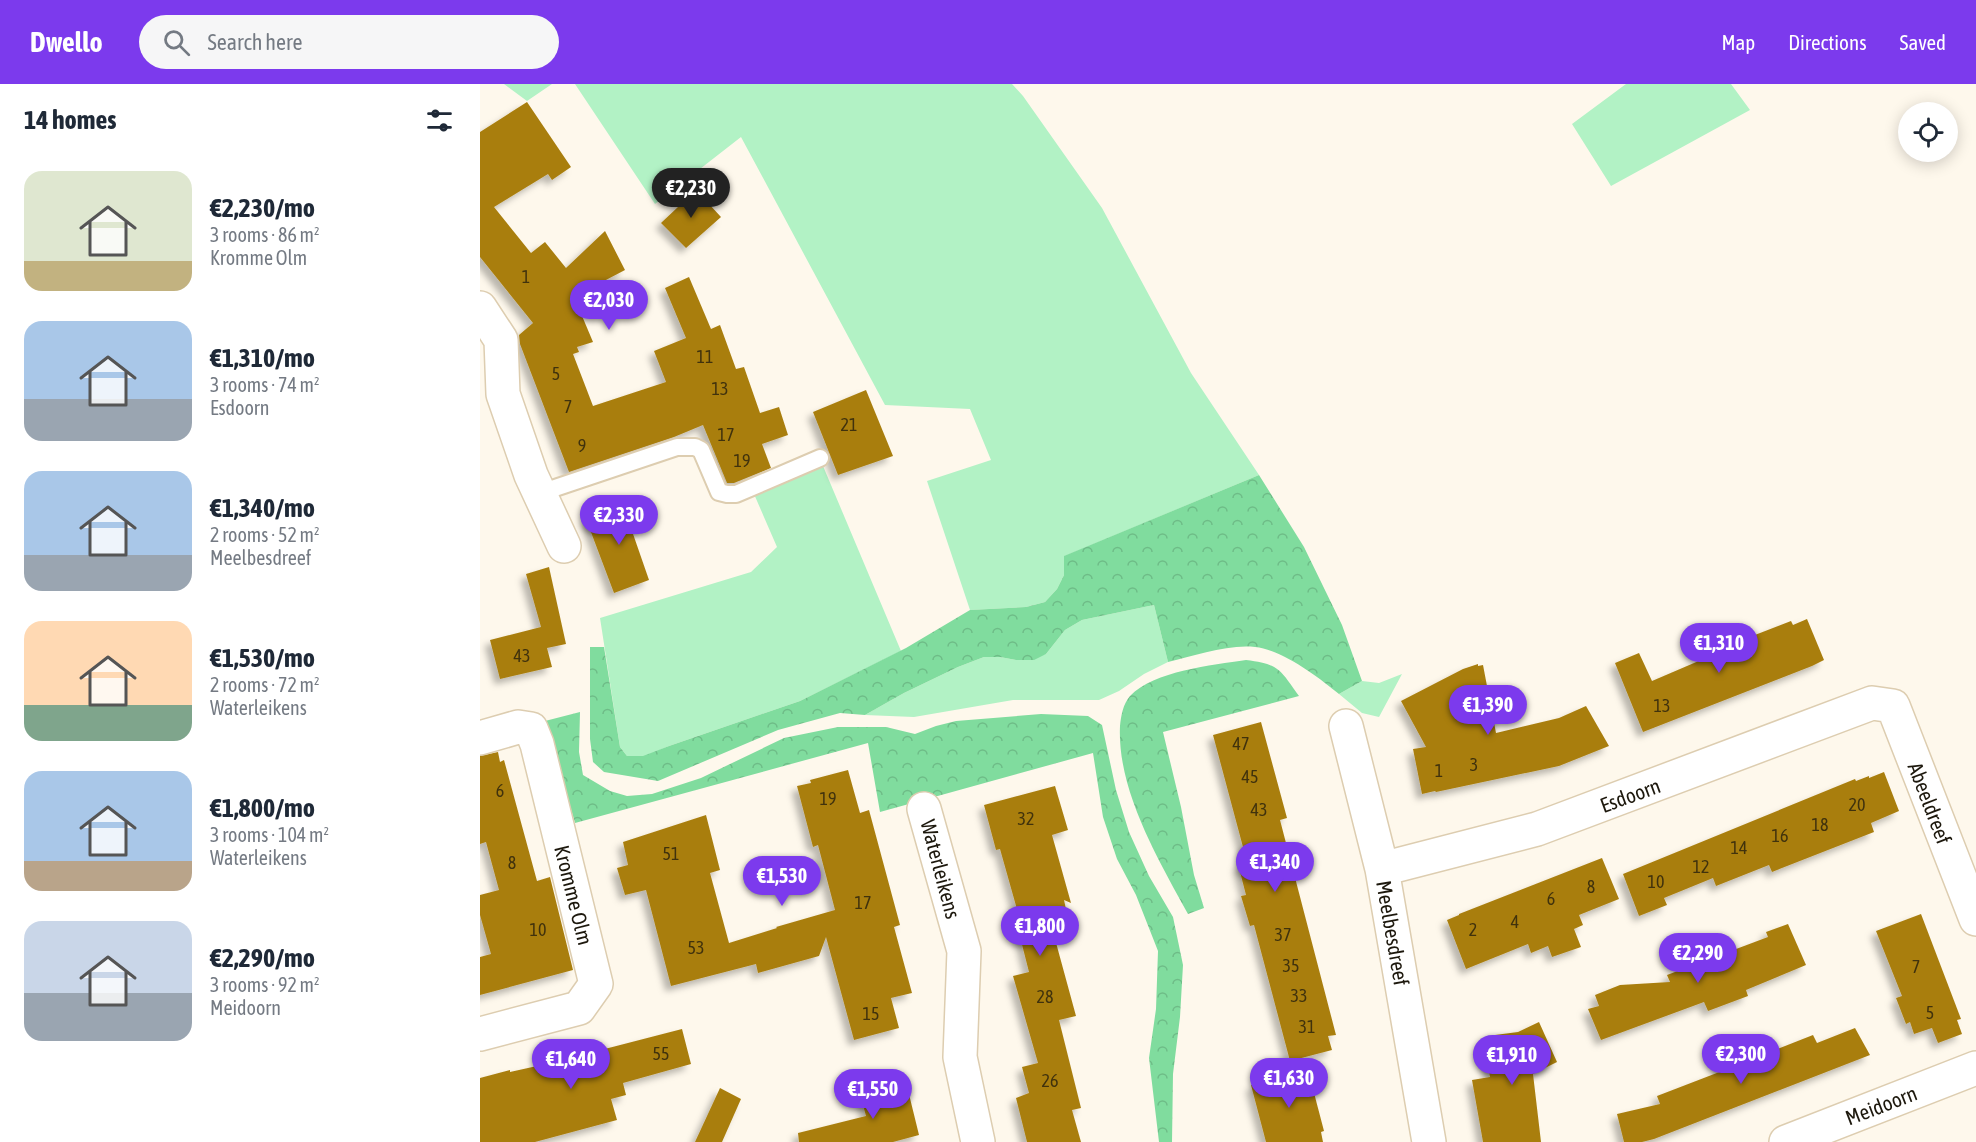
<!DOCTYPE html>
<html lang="en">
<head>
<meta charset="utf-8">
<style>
	:root { --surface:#fff; --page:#f6f6f7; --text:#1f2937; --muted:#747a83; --accent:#7c3aed }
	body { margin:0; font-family:"Asap Condensed",sans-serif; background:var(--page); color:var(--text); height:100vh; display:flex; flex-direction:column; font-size:22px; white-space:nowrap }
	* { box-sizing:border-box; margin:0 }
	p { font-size:20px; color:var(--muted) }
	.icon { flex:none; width:33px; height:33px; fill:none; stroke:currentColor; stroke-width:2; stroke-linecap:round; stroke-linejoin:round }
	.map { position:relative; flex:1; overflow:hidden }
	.drawer { display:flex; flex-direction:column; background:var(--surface); width:480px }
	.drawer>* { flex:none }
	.fabs { position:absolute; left:1418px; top:18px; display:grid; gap:12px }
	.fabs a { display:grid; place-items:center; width:60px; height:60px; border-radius:50%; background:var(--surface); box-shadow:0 3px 15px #0003; font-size:30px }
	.price { position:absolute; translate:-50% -51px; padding:0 14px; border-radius:21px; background:var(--accent); color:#fff; font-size:20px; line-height:39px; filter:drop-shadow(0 2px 3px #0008) }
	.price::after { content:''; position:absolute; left:50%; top:36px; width:18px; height:14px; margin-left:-9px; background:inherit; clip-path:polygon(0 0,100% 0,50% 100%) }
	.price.active { background:#222; color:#fff }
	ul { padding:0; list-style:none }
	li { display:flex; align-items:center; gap:18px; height:150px; padding:0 24px }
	li span { display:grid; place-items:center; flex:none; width:168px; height:120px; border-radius:18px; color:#555 }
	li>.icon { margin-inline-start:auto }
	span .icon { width:72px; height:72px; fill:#fffc; stroke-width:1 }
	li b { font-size:26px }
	h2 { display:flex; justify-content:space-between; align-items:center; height:72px; padding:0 24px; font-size:26px }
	header { display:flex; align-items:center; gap:36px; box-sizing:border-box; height:84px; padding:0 30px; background:var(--accent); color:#fff }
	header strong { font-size:28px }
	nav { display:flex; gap:33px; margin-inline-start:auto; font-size:21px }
	.search { width:420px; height:54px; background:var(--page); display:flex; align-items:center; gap:15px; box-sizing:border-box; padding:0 21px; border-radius:33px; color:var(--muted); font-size:22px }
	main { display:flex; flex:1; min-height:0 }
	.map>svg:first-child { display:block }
</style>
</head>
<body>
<header>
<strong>Dwello</strong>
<div class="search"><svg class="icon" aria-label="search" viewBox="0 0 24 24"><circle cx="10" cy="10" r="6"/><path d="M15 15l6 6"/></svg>Search here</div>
<nav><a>Map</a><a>Directions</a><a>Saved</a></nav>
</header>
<main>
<section class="drawer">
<h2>14 homes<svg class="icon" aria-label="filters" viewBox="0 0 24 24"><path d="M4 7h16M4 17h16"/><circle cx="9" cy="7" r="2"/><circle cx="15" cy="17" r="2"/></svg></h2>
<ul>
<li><span style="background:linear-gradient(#dfe7d0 75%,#c2b280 0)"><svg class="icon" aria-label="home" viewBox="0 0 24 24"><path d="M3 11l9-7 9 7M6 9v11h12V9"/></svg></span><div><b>€2,230/mo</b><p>3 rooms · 86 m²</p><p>Kromme Olm</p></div></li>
<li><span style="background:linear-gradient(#a9c7e8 65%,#9aa5b1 0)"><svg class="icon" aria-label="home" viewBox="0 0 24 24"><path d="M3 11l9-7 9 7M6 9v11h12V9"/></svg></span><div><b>€1,310/mo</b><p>3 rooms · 74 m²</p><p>Esdoorn</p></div></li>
<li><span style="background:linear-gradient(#a9c7e8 70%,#9aa5b1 0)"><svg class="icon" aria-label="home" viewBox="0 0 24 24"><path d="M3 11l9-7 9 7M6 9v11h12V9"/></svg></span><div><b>€1,340/mo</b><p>2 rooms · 52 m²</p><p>Meelbesdreef</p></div></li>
<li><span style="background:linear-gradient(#ffd9b3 70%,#7fa58c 0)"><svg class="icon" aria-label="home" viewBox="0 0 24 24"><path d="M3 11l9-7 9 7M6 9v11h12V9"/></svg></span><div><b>€1,530/mo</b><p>2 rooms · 72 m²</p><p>Waterleikens</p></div></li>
<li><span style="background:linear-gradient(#a9c7e8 75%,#b9a48a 0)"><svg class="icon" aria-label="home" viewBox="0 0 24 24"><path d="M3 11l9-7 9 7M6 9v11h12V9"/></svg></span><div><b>€1,800/mo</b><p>3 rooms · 104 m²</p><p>Waterleikens</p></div></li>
<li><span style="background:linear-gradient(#c9d6e8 60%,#9aa5b1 0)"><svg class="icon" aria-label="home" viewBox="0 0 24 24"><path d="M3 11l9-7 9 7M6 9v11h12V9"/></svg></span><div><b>€2,290/mo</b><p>3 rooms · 92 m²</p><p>Meidoorn</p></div></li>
</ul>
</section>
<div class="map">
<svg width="1496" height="1058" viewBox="0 0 1496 1058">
	<defs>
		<pattern id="forest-crowns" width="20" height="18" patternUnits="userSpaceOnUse" patternTransform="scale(1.5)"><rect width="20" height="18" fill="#80dc9e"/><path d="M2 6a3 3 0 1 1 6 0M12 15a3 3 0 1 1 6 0" fill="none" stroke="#6ebc87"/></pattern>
		<filter id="shadow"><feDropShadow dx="-5.5" dy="5.5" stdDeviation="3" flood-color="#0004"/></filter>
	</defs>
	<rect width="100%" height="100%" fill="#fef8ec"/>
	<path fill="#b2f2c5" d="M24 0H72L47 17Z
		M95 0H532L543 12 622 124 711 289 779 391 585 472 584 491 577 505 565 518 546 523 490 526 447 397 511 376 490 325 405 321 261 53 175 120Z
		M1146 0H1251L1270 26 1131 102 1092 40Z
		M343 382 421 567 320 617 189 662 163 673 147 672 140 663 120 534 271 488 297 463 274 410Z
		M674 521 688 578 664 590 639 607 619 616H533L434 633 385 631 424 609 478 583 504 573H520L536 576 566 570 585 546 602 536Z
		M922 590 899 633 882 629 859 610 882 597 899 599Z"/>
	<path fill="url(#forest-crowns)" d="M779 391 824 463 862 541 882 597 859 610C838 593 803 566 775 563 748 560 714 572 688 578L674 521 602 536 585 546 566 570 554 576H536L520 573H504L478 583 424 609 385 631 360 629 298 646 178 697 124 688 113 678 110 655V563H124L140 663 147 672H163L189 662 320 617 426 564 490 526 546 523 565 518 577 505 584 491V472Z
		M766 576C800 580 800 586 819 612L683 648 701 723 714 791 724 824 708 830C678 775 637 706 640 642 641 632 643 620 650 612 674 587 732 581 766 576Z
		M100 628 99 668 103 691 130 707 147 712 172 710 221 694 304 654 358 643H406L435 650 456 642 476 637 561 630 608 632 622 641 636 706 649 748 669 792 693 833 703 881 700 933 693 990 692 1058H679L669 974 676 925 678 867 656 811 637 775 623 733 613 669 400 728 388 659 95 739 65 637Z"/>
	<path fill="#a97e0e" filter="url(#shadow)" d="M47 18 91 83 72 96 68 90 14 123 51 169 65 158 86 184 125 147 145 186 124 197 128 202 97 220 113 258 97 263 99 268 93 270 113 322 186 298 174 267 206 254 185 204 209 193 231 245 240 241 256 285 264 283 280 329 299 323 308 351 282 360 291 384 254 399H247L223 341 194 353 89 388 40 260 39 251 53 239 0 173V48Z
		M216 106 241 133 206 164 181 139Z
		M386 306 413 372 358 391 333 328Z
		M153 418 162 444 152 447 169 496 134 509 106 435Z
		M69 483 86 560 67 564 72 583 20 595 10 556 61 543 46 490Z
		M1327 535 1344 576 1332 582 1163 648 1135 579 1159 569 1172 597 1263 558 1262 556 1311 537 1313 541Z
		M998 580V582L1003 581 1016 649 1079 634 1106 622 1129 662 1079 682 956 708 955 707 942 710 933 665 946 663 921 617 983 585Z
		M781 638 807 734 800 736 856 951 848 952 852 966 810 977 774 841 770 842 761 812 766 811 758 780 767 778 733 651Z
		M18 668 20 678 24 676 57 797 70 793 93 886 0 911V873L11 870 0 831V811L19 806 6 758 0 760V672Z
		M368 686 380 729 389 726 420 841 414 843 432 909 411 914 419 944 374 956 346 853 339 872 278 889 276 880 191 902 166 806 145 811 137 784 148 781 143 758 226 731 240 786 230 789 249 859 297 844 296 843 355 826 338 761 333 763 317 702 331 699 330 696Z
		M1404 688 1419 727 1391 739 1394 748 1292 788 1289 781 1236 802 1233 794 1184 814 1187 821 1159 832 1143 790 1375 695 1376 697 1389 692V694Z
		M575 702 588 746 572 751 591 819 584 816 589 839 572 844 596 932 579 936 601 1024 592 1026 601 1058H547L536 1014 549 1009 542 983 558 979 533 892 549 888 536 837 540 836 520 765 516 766 504 721Z
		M1122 774 1139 815 1099 831 1103 841 1094 845 1101 863 1072 873 1068 862 1051 869 1048 860 986 885 967 836 979 831V830Z
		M1441 830 1481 935 1477 936 1482 950 1458 959 1452 944 1434 950 1430 938 1426 940 1416 914 1422 912 1396 847Z
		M1308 840 1326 881 1266 906 1268 912 1228 927 1224 918 1121 956 1108 925 1119 922 1115 911 1140 901 1190 898 1187 891 1288 853 1286 848Z
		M1059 938 1077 978 1053 990 1061 1058H1003L992 996 1010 993 1004 964 1017 961 1015 951 1038 948Z
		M1375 944 1390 971 1174 1055 1162 1058H1144L1137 1030 1180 1020 1177 1012 1242 987 1239 980 1266 969 1270 976 1333 951 1337 959Z
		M202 945 211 980 143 999 146 1011 131 1015 137 1036 55 1058H0V994L30 986V988L84 976 83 973 116 964 117 967Z
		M828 986 844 1047 841 1048 843 1058H786L771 1001Z
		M426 998 439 1051 413 1058H319L318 1049 386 1032 380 1010Z
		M240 1004 261 1015 242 1058H215Z"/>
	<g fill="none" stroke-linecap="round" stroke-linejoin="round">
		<defs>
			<path id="service" d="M60 409 197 363H215L221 366 239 408 247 410H256L340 374"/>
			<path id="minor" d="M0 224 21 256 23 310 51 391 84 462
				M866 642 902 785 949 1058
				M0 654 38 643 51 645 57 660 116 900 99 924 0 950
				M444 725 484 867 480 973 498 1058
				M902 785 1057 745 1392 619 1413 622 1496 835
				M1306 1058 1496 984"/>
		</defs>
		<use href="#service" stroke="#ddcdb0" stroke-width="20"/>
		<use href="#minor" stroke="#ddcdb0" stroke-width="36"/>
		<use href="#service" stroke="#fff" stroke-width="16"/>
		<use href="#minor" stroke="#fff" stroke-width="33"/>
	</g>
	<g text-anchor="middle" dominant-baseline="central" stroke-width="5" stroke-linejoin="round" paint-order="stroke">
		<g font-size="18" fill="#40320d">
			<text x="46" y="192">1</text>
			<text x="225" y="272">11</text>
			<text x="76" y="289">5</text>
			<text x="240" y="304">13</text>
			<text x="88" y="322">7</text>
			<text x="369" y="340">21</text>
			<text x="246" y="350">17</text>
			<text x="102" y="361">9</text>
			<text x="262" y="376">19</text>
			<text x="42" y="571">43</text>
			<text x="1182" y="621">13</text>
			<text x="761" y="659">47</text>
			<text x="994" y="680">3</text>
			<text x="959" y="686">1</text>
			<text x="770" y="692">45</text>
			<text x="20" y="706">6</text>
			<text x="348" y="714">19</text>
			<text x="1377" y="720">20</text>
			<text x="779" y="725">43</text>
			<text x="546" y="734">32</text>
			<text x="1340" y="740">18</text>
			<text x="1300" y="751">16</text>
			<text x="1259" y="763">14</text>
			<text x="191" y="769">51</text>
			<text x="32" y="778">8</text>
			<text x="1221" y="782">12</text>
			<text x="1176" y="797">10</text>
			<text x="1111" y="802">8</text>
			<text x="1071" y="814">6</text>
			<text x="383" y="818">17</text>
			<text x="1035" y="837">4</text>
			<text x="58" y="845">10</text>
			<text x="993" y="845">2</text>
			<text x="803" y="850">37</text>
			<text x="216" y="863">53</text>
			<text x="811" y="881">35</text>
			<text x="1436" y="882">7</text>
			<text x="819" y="911">33</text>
			<text x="565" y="912">28</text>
			<text x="1450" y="928">5</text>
			<text x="391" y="929">15</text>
			<text x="827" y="942">31</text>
			<text x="181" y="969">55</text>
			<text x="570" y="996">26</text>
		</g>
		<g font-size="21" fill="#1d180d" stroke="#fff">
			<text transform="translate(1150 711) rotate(-20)">Esdoorn</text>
			<text transform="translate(1450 719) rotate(69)">Abeeldreef</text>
			<text transform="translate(461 785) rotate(75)">Waterleikens</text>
			<text transform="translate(94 811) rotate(76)">Kromme Olm</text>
			<text transform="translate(913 849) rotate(80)">Meelbesdreef</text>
			<text transform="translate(1401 1021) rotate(-21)">Meidoorn</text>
		</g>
	</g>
</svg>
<div class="fabs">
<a><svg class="icon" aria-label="locate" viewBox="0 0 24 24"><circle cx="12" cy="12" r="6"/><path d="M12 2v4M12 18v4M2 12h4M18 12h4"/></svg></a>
</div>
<b class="price active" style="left:211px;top:135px">€2,230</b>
<b class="price" style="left:129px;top:247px">€2,030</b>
<b class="price" style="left:139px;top:462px">€2,330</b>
<b class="price" style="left:1239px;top:590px">€1,310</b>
<b class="price" style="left:1008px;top:652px">€1,390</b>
<b class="price" style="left:795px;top:809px">€1,340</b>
<b class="price" style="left:302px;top:823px">€1,530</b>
<b class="price" style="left:560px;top:873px">€1,800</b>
<b class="price" style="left:1218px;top:900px">€2,290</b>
<b class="price" style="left:1261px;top:1001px">€2,300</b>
<b class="price" style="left:1032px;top:1002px">€1,910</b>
<b class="price" style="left:91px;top:1006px">€1,640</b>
<b class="price" style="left:809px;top:1025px">€1,630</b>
<b class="price" style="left:393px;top:1036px">€1,550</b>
</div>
</main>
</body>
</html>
